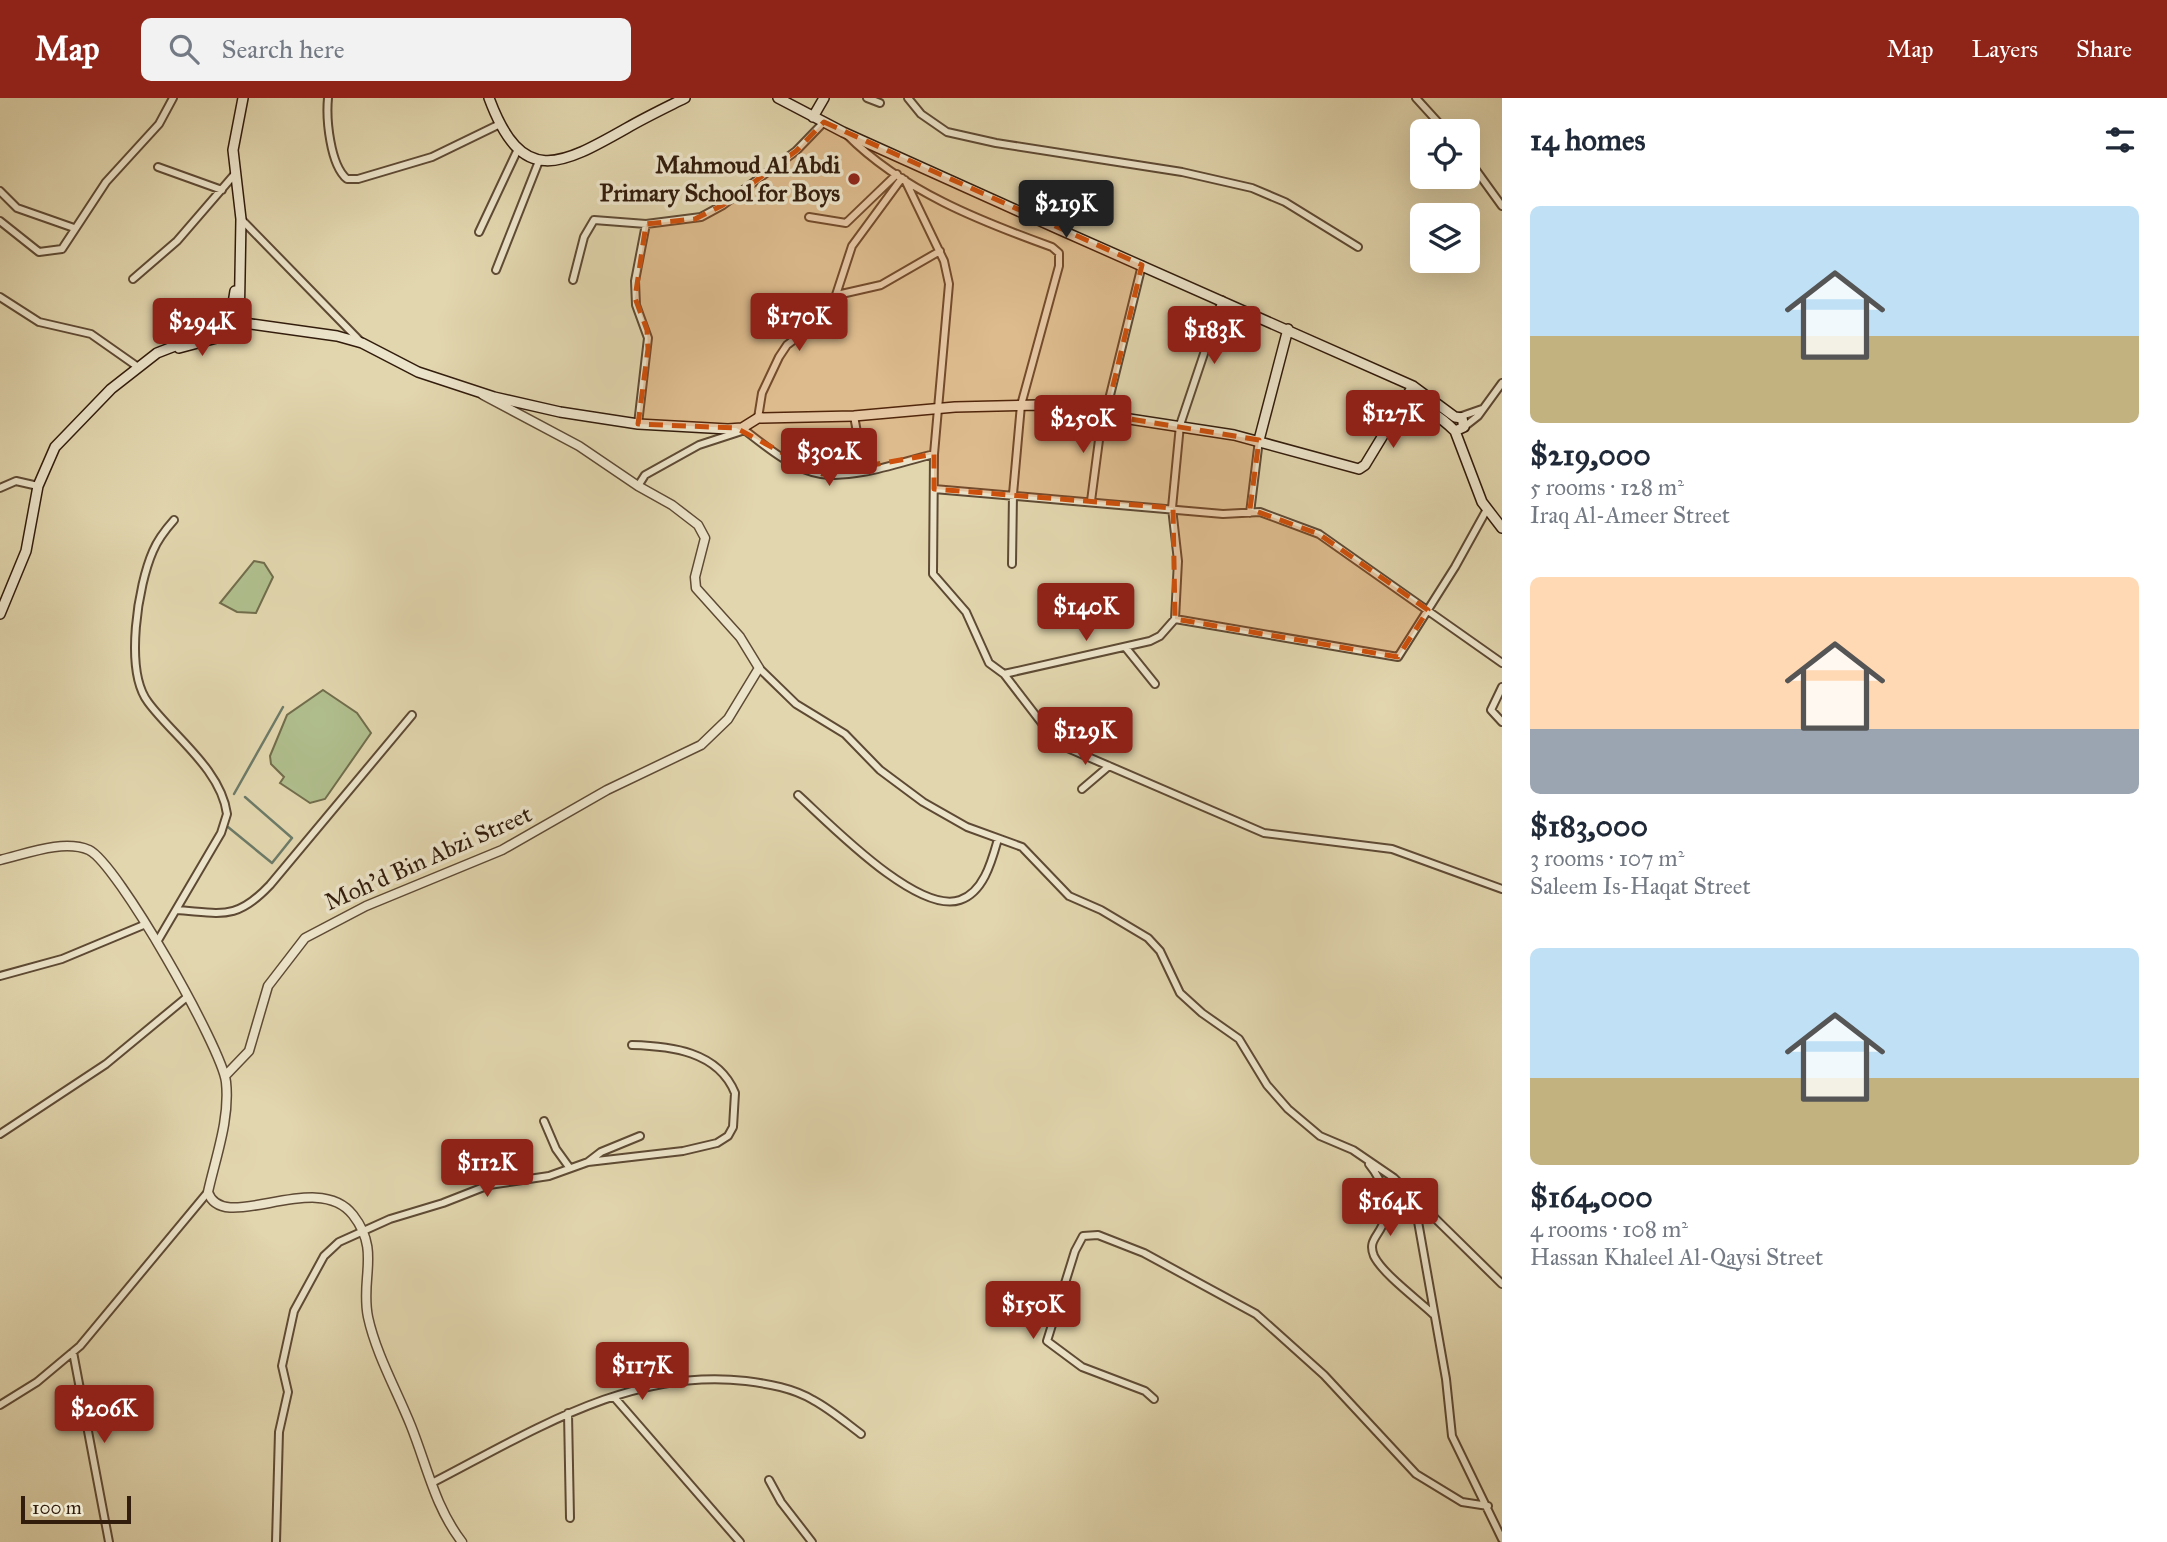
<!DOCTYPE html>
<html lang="en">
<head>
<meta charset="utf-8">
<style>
	:root { --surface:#fff; --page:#f2f2f3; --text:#1f2937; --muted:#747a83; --accent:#8f2418 }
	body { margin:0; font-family:"IM FELL Great Primer",serif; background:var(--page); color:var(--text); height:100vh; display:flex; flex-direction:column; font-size:26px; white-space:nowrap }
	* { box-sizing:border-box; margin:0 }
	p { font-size:23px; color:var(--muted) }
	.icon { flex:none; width:38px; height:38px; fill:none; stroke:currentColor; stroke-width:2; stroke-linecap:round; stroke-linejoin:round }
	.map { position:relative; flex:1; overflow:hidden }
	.panel { display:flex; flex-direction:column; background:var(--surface); width:665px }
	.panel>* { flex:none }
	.controls { position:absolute; left:1410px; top:21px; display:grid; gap:14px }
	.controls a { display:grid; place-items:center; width:70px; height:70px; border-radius:10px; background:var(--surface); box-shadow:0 7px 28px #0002; font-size:35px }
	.scale { position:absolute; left:21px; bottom:18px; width:110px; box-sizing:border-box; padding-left:7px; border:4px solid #321c0c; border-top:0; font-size:19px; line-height:24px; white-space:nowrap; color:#321c0c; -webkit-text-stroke:5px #ece4ca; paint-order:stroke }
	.price { position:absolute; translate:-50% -60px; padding:0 16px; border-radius:7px; background:var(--accent); color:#fff; font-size:23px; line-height:46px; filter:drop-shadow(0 2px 4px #0008) }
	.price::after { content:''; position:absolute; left:50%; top:42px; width:21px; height:16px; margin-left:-10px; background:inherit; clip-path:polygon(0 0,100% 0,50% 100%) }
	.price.on { background:#222; color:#fff }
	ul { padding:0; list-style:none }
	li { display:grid; align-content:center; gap:14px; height:371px; padding:0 28px }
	li span { display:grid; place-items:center; height:217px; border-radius:10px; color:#555 }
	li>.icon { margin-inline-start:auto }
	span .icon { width:126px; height:126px; fill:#fffc; stroke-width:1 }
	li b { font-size:30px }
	h2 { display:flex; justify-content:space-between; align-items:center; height:84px; padding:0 28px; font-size:30px }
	header { display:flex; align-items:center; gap:42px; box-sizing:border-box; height:98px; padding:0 35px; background:var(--accent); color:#fff }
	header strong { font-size:33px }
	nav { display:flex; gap:38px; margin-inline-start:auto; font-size:24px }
	.search { width:490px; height:63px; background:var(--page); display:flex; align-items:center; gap:18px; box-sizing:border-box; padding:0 24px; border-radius:10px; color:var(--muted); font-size:26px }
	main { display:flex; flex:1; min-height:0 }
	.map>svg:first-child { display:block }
</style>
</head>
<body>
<header>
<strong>Map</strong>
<div class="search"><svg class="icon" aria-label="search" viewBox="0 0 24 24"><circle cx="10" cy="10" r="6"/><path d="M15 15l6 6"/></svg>Search here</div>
<nav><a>Map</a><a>Layers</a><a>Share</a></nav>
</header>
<main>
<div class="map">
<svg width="1502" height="1444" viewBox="0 0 1502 1444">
	<rect width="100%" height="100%" fill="#e2d6ae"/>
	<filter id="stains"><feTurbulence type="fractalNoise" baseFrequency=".00286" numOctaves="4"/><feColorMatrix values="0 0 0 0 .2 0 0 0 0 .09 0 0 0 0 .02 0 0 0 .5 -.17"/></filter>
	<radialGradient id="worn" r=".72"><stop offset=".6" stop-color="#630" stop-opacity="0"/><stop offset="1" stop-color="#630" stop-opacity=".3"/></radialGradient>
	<path fill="#b0be8d" stroke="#716d4c" stroke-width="2" d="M254 463 264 465 273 479 256 515 237 514 220 505Z
		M323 592 357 615 371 635 325 701 310 705 280 685 284 679 271 666 270 658 287 617Z"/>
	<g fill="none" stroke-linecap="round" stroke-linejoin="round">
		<path stroke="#6d7b68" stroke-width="2.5" d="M234 696 283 609
			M228 729 272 765 292 740 245 699"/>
		<defs>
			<path id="minor" d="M328 0C326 21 330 67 347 81H358L432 59 500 26
				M867 0 880 5
				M908 0 921 16 947 34 996 45 1182 74 1252 90 1285 104 1358 149
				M1416 0 1446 33
				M847 37C903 93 980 123 1052 149L1059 155V168L1021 307 1013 396 1012 466
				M1468 61 1502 108
				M158 69 222 92
				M905 82 944 163 949 186 934 356 933 476 966 514 989 565 1004 576 1150 543 1160 538 1175 521
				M0 93 17 110 74 130
				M809 119 846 125 897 76
				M241 121 361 244
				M0 123 39 154 62 151 106 84 159 26 173 0
				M479 134 518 51
				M496 172 539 63
				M133 181 177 143 234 77
				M573 182 584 139 594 122 646 126 701 119 723 107 796 53 824 24
				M837 197 881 187 940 153
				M0 199 39 224 91 236 138 269
				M854 318 864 372
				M1459 319 1482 311
				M758 320 762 295 779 259 787 247 816 225 833 206 852 148 902 80
				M638 326 648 240 636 207 635 183 646 126
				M1464 329 1478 318 1502 285
				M742 330C764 347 793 372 821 376 857 381 900 364 934 356
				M638 388 645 377 699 347 745 332
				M0 390 16 383 38 388
				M934 391 1223 416 1260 414 1319 436 1502 565
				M1091 403 1099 342 1142 167
				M1250 415 1259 342
				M1175 521 1398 559 1455 469 1486 413
				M1175 521 1178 463 1172 410 1180 327 1222 202
				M1126 550 1155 586
				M759 570 796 606 845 636 880 672 923 704 967 729 1022 749 1069 798 1101 812 1148 840 1160 853 1180 895 1202 915 1239 941 1267 987 1288 1011 1320 1038 1353 1052 1394 1080 1502 1186
				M1004 576 1044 628 1065 649 1264 735 1392 751 1502 791
				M1502 589 1491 612 1502 624
				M1082 691 1109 668
				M798 697C828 724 917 817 960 802 984 794 992 762 998 741
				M176 812C222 815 236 823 270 787L412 617
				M157 844 221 735 227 716C221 671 172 637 148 604 124 572 138 487 153 453 158 441 166 431 174 422
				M0 878 62 861 146 826
				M544 1023 556 1051 569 1069
				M0 1036 106 966 187 899
				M588 1064 601 1054 640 1038
				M1369 1066C1383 1083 1391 1107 1382 1128 1377 1139 1368 1144 1374 1158 1383 1176 1417 1201 1433 1216
				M1414 1101 1446 1281 1452 1338 1502 1441
				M73 1254 109 1444
				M614 1299 740 1444
				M1154 1301 1145 1293 1082 1269 1047 1243 1075 1153 1083 1138 1098 1137 1144 1155 1256 1216 1324 1277 1416 1376 1462 1404 1488 1408
				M0 1307 37 1284 80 1248 208 1094
				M568 1315 570 1420
				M769 1382 781 1404 812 1444
				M432 1385C531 1334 631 1269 746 1283 769 1286 793 1290 813 1302 830 1311 845 1324 861 1336
				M276 1444 279 1334 288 1294 282 1268 294 1213 324 1158 339 1144 390 1121 443 1105 489 1087 549 1078 588 1064 683 1053 717 1045 728 1038 733 1029 735 995C718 953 670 948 632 947"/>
			<path id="tertiary" d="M0 762C26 756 63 741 89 752 117 765 222 950 226 984 230 1021 216 1058 208 1094 222 1138 317 1070 353 1117 381 1153 360 1180 368 1219 376 1256 397 1293 411 1328 427 1368 435 1409 462 1444
				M225 978 249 953 268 888 305 840 366 808 502 752 607 692 701 647 728 621 759 570 740 539 696 490 695 479 705 440 698 427 672 407 638 388 579 348 483 297"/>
			<path id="secondary" d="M489 0C522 89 560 68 627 30 646 19 665 10 685 0
				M778 0 843 34 1056 130 1413 288 1455 319 1462 320 1464 329 1455 333C1442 320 1425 308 1405 304
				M813 19 824 0
				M229 231 235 193
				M239 234 241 121 233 52 243 0
				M179 250 243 233
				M1455 333 1482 404 1502 430
				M1259 342 1288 231
				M0 516 26 453 38 388 55 349 111 291 157 255 229 227 244 225 337 238 362 245 418 274 494 299 560 314 638 326 728 331 742 330 758 320 854 318 955 309 1038 307 1234 337 1359 371 1365 367 1413 288"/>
		</defs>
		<use href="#minor" stroke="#5e4a34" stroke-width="10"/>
		<use href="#tertiary" stroke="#5e4a34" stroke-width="11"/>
		<use href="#secondary" stroke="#321c0c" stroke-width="12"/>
		<use href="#minor" stroke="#ece4ca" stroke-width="6"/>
		<use href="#tertiary" stroke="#ece4ca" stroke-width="8"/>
		<use href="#secondary" stroke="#ece4ca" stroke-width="9"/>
	</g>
	<path fill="#cd500c" fill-opacity="0.2" stroke="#cd500c" stroke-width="5" stroke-dasharray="14 9" stroke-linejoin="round" d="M824 24 1142 167 1106 317 1259 342 1250 411 1319 436 1428 512 1398 559 1175 521 1173 410 934 391V356L822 376 736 330 638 326 648 251 647 232 635 200 646 126 695 121 723 107 796 53Z"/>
	<circle fill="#8f2418" stroke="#ece4ca" stroke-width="2.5" cx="854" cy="81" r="7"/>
	<g text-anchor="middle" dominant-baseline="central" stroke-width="7" stroke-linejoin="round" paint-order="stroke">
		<g font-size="24" font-weight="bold" fill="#321c0c" stroke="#ece4ca" text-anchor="end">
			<text x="840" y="67">Mahmoud Al Abdi<tspan x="840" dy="28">Primary School for Boys</tspan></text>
		</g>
		<g font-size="24" fill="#321c0c" stroke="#ece4ca">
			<text transform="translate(428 760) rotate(-24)">Moh’d Bin Abzi Street</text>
		</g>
	</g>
	<rect width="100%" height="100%" filter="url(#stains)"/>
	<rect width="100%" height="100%" fill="url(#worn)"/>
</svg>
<div class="controls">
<a><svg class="icon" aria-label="locate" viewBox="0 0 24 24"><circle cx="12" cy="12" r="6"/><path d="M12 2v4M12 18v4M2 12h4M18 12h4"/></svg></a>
<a><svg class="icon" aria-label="layers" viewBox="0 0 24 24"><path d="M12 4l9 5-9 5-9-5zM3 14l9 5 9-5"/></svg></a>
</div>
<div class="scale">100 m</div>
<b class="price on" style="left:1066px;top:142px">$219K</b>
<b class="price" style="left:799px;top:255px">$170K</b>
<b class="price" style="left:202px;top:260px">$294K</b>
<b class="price" style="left:1214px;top:268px">$183K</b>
<b class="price" style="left:1393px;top:352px">$127K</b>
<b class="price" style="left:1083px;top:357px">$250K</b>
<b class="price" style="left:829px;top:390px">$302K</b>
<b class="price" style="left:1086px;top:545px">$140K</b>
<b class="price" style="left:1085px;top:669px">$129K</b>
<b class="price" style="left:487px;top:1101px">$112K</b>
<b class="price" style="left:1390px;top:1140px">$164K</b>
<b class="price" style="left:1033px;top:1243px">$150K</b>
<b class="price" style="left:642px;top:1304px">$117K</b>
<b class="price" style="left:104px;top:1347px">$206K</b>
</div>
<section class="panel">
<h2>14 homes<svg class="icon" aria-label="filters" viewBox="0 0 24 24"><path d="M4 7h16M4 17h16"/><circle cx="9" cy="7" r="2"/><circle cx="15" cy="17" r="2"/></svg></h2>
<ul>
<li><span style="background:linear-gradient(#bfe0f5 60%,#c2b280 0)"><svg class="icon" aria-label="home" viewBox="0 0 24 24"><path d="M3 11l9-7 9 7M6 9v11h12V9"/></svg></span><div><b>$219,000</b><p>5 rooms · 128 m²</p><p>Iraq Al-Ameer Street</p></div></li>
<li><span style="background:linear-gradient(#ffd9b3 70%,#9aa5b1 0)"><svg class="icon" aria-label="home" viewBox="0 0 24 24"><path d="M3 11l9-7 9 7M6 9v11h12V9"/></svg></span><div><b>$183,000</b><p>3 rooms · 107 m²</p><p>Saleem Is-Haqat Street</p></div></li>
<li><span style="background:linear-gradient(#bfe0f5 60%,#c2b280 0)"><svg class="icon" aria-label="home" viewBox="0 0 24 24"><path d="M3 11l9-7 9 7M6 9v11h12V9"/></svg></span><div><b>$164,000</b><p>4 rooms · 108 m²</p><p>Hassan Khaleel Al-Qaysi Street</p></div></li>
</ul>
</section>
</main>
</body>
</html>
